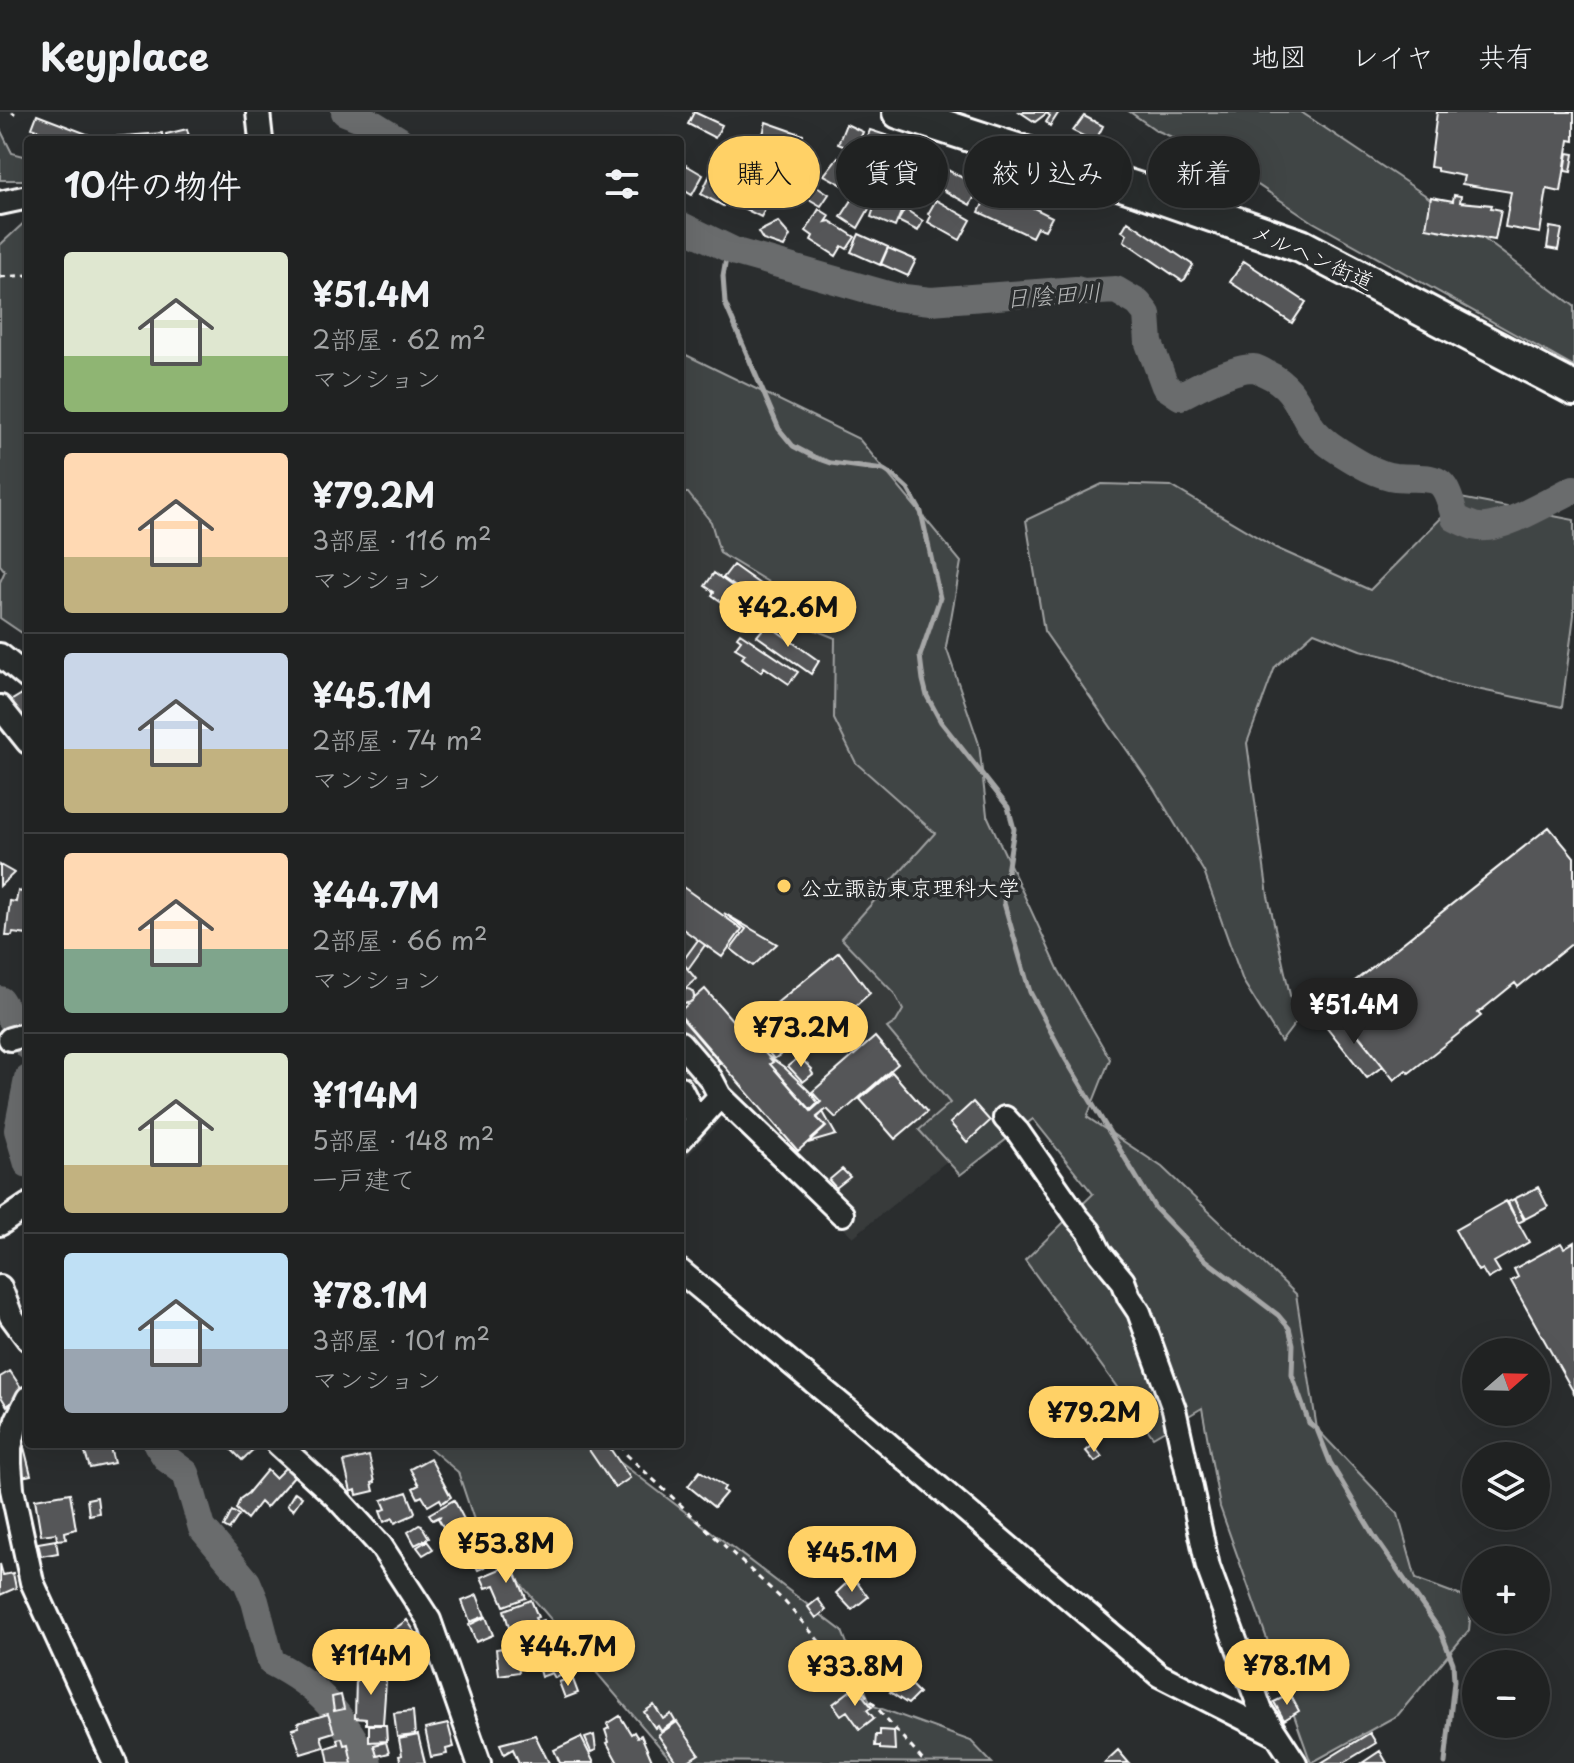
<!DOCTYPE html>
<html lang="ja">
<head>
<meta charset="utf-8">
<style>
	:root { --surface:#202222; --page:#282a2a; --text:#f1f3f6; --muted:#a2a4a5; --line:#3d3f40; --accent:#ffd166 }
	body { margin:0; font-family:"Playpen Sans","Klee One",sans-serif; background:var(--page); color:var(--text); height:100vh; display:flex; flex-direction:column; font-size:30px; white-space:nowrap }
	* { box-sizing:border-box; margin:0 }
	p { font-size:26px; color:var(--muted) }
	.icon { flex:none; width:44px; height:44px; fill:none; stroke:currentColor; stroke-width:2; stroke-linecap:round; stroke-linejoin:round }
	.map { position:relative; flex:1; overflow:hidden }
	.details { position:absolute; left:24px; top:24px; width:660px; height:1312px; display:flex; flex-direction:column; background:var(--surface); border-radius:8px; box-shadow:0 8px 32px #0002,0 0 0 2px var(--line) }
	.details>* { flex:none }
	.guide { position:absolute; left:708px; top:24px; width:746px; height:72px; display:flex; gap:16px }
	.needle { width:52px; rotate:70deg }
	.controls { position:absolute; left:1462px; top:1226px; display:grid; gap:16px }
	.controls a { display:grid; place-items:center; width:88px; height:88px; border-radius:50%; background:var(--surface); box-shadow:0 8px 32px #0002,0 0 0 2px var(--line); font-size:40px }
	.price { position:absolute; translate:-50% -68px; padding:0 18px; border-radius:28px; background:var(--accent); color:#111; font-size:26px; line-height:52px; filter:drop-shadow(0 2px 4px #0008) }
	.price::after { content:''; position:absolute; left:50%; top:48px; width:24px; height:18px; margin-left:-12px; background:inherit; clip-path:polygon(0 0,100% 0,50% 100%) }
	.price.current { background:#222; color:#fff }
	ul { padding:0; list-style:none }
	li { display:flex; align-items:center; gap:24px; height:200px; padding:0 40px }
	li+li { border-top:2px solid var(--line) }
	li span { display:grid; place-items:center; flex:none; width:224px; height:160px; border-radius:8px; color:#555 }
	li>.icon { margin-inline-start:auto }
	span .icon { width:96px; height:96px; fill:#fffc; stroke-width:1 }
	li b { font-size:34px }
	h2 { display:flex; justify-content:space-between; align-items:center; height:96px; padding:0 40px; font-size:34px }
	.tag { padding:0 28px; border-radius:36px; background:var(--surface); box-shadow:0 8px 32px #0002,0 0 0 2px var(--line); font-size:28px; line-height:72px }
	.tag.current { background:var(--accent); color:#111 }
	header { display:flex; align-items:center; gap:48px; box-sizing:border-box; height:112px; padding:0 40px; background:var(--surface); border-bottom:2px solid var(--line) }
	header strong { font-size:38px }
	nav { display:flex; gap:44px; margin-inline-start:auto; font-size:28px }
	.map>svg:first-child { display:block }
</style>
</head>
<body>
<header>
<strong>Keyplace</strong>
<nav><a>地図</a><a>レイヤ</a><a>共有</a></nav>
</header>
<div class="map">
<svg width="1574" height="1651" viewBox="0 0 1574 1651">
	<rect width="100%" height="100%" fill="#2a2d2e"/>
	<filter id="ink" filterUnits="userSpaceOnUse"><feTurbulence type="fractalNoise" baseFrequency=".0125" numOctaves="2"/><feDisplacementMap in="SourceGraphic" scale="16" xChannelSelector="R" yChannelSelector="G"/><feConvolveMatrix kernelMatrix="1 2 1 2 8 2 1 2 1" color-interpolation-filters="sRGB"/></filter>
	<g filter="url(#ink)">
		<path fill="#373a3b" d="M680 381H688L711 410 720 441 794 485 780 504 836 526 834 607 856 651 935 721 841 826 894 881 903 898 896 910 887 916 950 991 920 1018 947 1049 853 1125 725 1004 680 1052Z"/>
		<path fill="#414445" stroke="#a0a2a2" stroke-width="2" d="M1130 0H1301L1425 83 1574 194V255L1313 110 1213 43 1156 18Z
			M0 17 12 41 28 45V68H0Z
			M28 107V525L0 506V470L5 459 0 453V133Z
			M680 240 859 327 961 450 946 535 979 632 987 703 1059 859 1110 947 1087 1005 1162 1055 1296 1182 1317 1317 1398 1402 1416 1467 1472 1488 1469 1518 1398 1603 1311 1651 1220 1395 1202 1296 1153 1325 1025 1148 1093 1082 1033 1007 960 1063 919 1018 950 991 887 916 896 910 903 898 894 881 841 826 935 721 856 651 834 607 835 526 780 504 793 485 720 441 711 410 688 381H680Z
			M1102 372 1171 374 1276 436 1370 478 1461 386 1574 408V503L1562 595 1448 571 1397 547 1360 538 1314 520 1275 555 1247 631 1268 784 1296 910 1281 930 1243 869 1204 760 1154 677 1044 519 1026 408Z
			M425 1332H596L842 1519 871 1593 971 1629 992 1651 672 1649 479 1423 458 1360Z"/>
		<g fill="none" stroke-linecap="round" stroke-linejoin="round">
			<path stroke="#a6a7a7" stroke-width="5" d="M728 135 723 164 725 191 779 317 793 334 814 345 831 351 884 358 895 365 908 377 921 400 940 486 920 544 923 568 927 584 941 610 1008 695 1014 717 1006 766 1004 791 1030 880 1066 948 1155 1096 1203 1146 1278 1203 1289 1216 1293 1232 1292 1263 1309 1311 1317 1317 1330 1350 1374 1424 1441 1520 1453 1551 1454 1569 1445 1651"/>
			<path stroke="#6a6c6d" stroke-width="28" d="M345 0 368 9 399 28
				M680 113 736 140 895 185 931 189 1076 178 1083 180 1116 178 1138 191 1147 202 1149 231 1165 274 1180 284C1196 275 1236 255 1254 256 1256 256 1264 260 1265 261 1290 272 1296 288 1308 310 1315 322 1328 332 1339 339 1355 349 1376 363 1395 365 1437 368 1443 358 1455 406 1462 409 1470 414 1479 415 1503 418 1551 388 1574 377
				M0 888 28 934
				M28 967 18 1018 28 1052
				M157 1332 167 1347 186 1361 202 1416 247 1470 255 1489 271 1550C324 1577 338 1600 368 1651"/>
		</g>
		<path fill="#555758" stroke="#fff" stroke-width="2" d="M694 0 722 13 715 26 688 12Z
			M1020 0H1059L1050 14 1046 10 1050 4 1047 1 1035 10Z
			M1437 0H1574V29L1569 28 1561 80 1547 77 1540 121 1505 115 1511 80 1462 72 1464 64 1437 59V56L1430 55Z
			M37 3 95 25 94 28H65L32 16Z
			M1084 4 1103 14 1095 30 1073 19Z
			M766 10 803 23 796 46 760 35Z
			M846 12 863 20 855 39 838 32Z
			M187 17 190 28H167L166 22Z
			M870 18 898 27 888 47 863 37Z
			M162 21 163 28H99V26Z
			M1568 41 1574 42 1571 60 1565 59Z
			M770 42 795 57 786 73 766 61 765 63 756 58 765 43 768 45Z
			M838 45 871 63 859 82 824 63Z
			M686 53 703 63 692 83 680 76V63Z
			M938 53 980 75 970 93 932 72 935 68 931 66Z
			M797 56 808 63 795 85 783 78Z
			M710 63 734 76 723 94 701 82Z
			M815 73 829 82 821 94 807 86Z
			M991 75 1052 105 1045 118 1037 115 1032 125 979 100Z
			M747 77 769 90 761 105 739 94Z
			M879 81 904 93 895 115 871 105Z
			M1454 83 1461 84 1460 90 1492 93 1491 96 1501 98 1495 128 1426 116 1431 85 1453 89Z
			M854 85 870 95 858 116 841 105Z
			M936 88 971 108 960 128 928 110 931 104 928 102Z
			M819 97 830 104 826 110 830 109 855 125 847 137 842 134 836 144 811 128 813 124 806 119Z
			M905 97 923 109 918 119 898 109Z
			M1128 109 1193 153 1185 167 1182 169 1124 129 1127 122 1122 119Z
			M778 110 790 124 784 135 763 128 758 120Z
			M1550 115 1562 117 1558 138 1547 136Z
			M859 122 888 135 880 153 851 140Z
			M888 136 916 148 908 164 881 152Z
			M1244 149 1306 190 1292 211 1230 170Z
			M733 453 785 490 775 503 723 466Z
			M714 461 767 499 759 511 742 500 740 503 712 483 714 480 705 474Z
			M767 512 819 549 811 562 757 524Z
			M740 521 798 560 789 572 764 555 761 560 742 546 745 542 735 536 741 528 737 525Z
			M22 582 28 590V629L9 590Z
			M1549 715 1574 745V830L1518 875 1515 871 1478 901 1481 904 1409 961 1406 958 1394 968 1331 888Z
			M0 753 14 761 0 774Z
			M24 772 28 773V823L13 821 12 824H6L10 789 16 790 18 779 22 780Z
			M680 773 742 817 722 845 680 815Z
			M724 801 777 832 753 854 731 837 746 817Z
			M698 828 705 833 688 857 682 850Z
			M839 840 870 881 799 944 792 935 774 947 758 927 773 917 762 903Z
			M680 848 696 867 680 881Z
			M705 877 747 925 749 923 773 950 770 952 811 999 821 990 812 980 875 925 898 952 836 1006 827 997 817 1005 825 1015 798 1039 680 903V899Z
			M680 884a7 7 0 1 1 14 0a7 7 0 1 1-14 0Z
			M1341 902 1383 954 1367 966 1326 914Z
			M680 904 720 951 711 959 680 923Z
			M768 944 784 955 809 979 818 991 811 998 770 952 773 950Z
			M799 945 812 957 811 959 813 962 803 970 788 954Z
			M892 960 927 1000 895 1027 860 987Z
			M973 990 990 1009 967 1030 950 1011Z
			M823 1000 836 1023 808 1031 826 1015 817 1006Z
			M842 1057 850 1065 836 1076 829 1068Z
			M1538 1075 1548 1095 1525 1107 1514 1087Z
			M1514 1087 1524 1108 1518 1111 1508 1090Z
			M1506 1089 1529 1130 1494 1150 1500 1160 1488 1167 1482 1157 1478 1159 1455 1118Z
			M1574 1130V1281L1511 1169 1518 1165 1514 1157 1561 1131 1564 1136Z
			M10 1259 24 1280 7 1294 0 1283V1265Z
			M82 1332H109L114 1351 90 1356Z
			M226 1332H255L257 1334 242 1348Z
			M585 1332H607L630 1366 615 1376Z
			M1093 1333 1102 1345 1095 1350 1086 1339Z
			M24 1335 31 1363 12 1367 7 1339Z
			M369 1344 375 1370 372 1371 374 1379 357 1383 356 1378 351 1380 344 1350Z
			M430 1346 451 1385 442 1391 440 1387 428 1394 422 1384 418 1386 413 1376 419 1373 410 1357Z
			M286 1355 294 1360V1364L266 1396 260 1390 247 1407 236 1397 240 1387 248 1381 267 1358 275 1366Z
			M700 1359 725 1375 723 1378 726 1381 714 1395 688 1374Z
			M295 1380 302 1385 293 1398 287 1393Z
			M407 1380 415 1400 413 1403 395 1411 393 1406 384 1410 380 1399 386 1397 382 1388Z
			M70 1381 76 1417 65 1420 66 1427 57 1428 56 1421 41 1423 35 1387Z
			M97 1385 99 1401 89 1403 87 1387Z
			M454 1388 468 1415 453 1423 450 1418 446 1420 438 1406 441 1404 433 1408 429 1402Z
			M232 1399 239 1403 229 1418 224 1415Z
			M419 1413 422 1414 429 1426 415 1433 408 1420Z
			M56 1428 58 1441 41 1444 38 1431Z
			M427 1429 433 1437 423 1443 417 1435Z
			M481 1432 488 1448 482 1450 485 1455 478 1458 465 1433Z
			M0 1452 3 1463 13 1461 16 1476 0 1483Z
			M512 1452 526 1486 504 1494 495 1473 486 1476 481 1465Z
			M853 1465 868 1485 852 1498 836 1481Z
			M477 1483 485 1504 470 1510 462 1489Z
			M818 1487 826 1498 816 1506 808 1495Z
			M531 1488 538 1505 535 1506 537 1510 543 1508 549 1523 520 1534 517 1527 513 1529 504 1498Z
			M486 1505 493 1523 476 1530 469 1513Z
			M407 1508 417 1523 420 1521 427 1530 423 1533 432 1541 423 1548 421 1545 404 1557 395 1544 397 1543 395 1539 402 1534 400 1531 387 1540 379 1528Z
			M553 1525 567 1561 555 1566 552 1561 541 1565 532 1534Z
			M516 1534 519 1560 499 1563 496 1537Z
			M378 1554H387L383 1612H366V1607L355 1606 356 1567H361V1563L379 1564Z
			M572 1565 578 1581 565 1586 559 1570Z
			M904 1566 919 1581 908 1592 890 1580Z
			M851 1578 855 1582 859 1579 872 1595 867 1598 874 1606 860 1617 847 1599 841 1603 833 1592Z
			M1290 1582 1299 1599 1284 1608 1274 1590Z
			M341 1583 344 1597 334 1599 332 1585Z
			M654 1593 663 1607 671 1602 675 1609 661 1619 658 1614 655 1616 644 1600Z
			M413 1599 415 1623 397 1625 394 1601Z
			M328 1602 334 1620 321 1624 324 1635 301 1642 292 1617 299 1615 298 1611Z
			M620 1604 631 1622 634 1620 637 1625 641 1623 653 1651H618L607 1631 609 1630 605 1618 609 1616 607 1612Z
			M677 1610 699 1642 685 1651H677L658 1623Z
			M448 1612 454 1635 446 1637 447 1642 431 1645 425 1617Z
			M369 1613H386L387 1629 369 1630Z
			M880 1618 894 1619 895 1638 880 1637V1634H875L876 1623H880Z
			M1370 1621 1376 1631 1343 1651H1321Z
			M418 1623 425 1651H401L399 1644 402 1643 399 1627Z
			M535 1623 549 1651H519L513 1637 504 1642 500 1632Z
			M594 1623 596 1638 591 1640 585 1626Z
			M581 1625 594 1651H560L554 1638Z
			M342 1626 344 1633 348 1632 352 1651H329L326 1636 338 1632 337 1627Z
			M386 1630 389 1641 377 1644 374 1633Z
			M1118 1638 1129 1651H1104Z
			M1380 1639 1387 1651H1362Z"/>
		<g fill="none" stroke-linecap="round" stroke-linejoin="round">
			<defs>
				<path id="minor" d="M258 0 261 28
					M0 91 28 85
					M0 543 28 566
					M0 595 28 630
					M10 927 28 922
					M680 931 711 967 720 984 842 1102
					M680 976 697 1009
					M1005 1006 1018 1020 1077 1105 1089 1119 1100 1141 1123 1169 1129 1185 1139 1200 1174 1297 1208 1455 1261 1599 1295 1651
					M680 1028 720 984
					M0 1112 28 1093
					M680 1159 868 1315 1159 1563 1273 1621
					M0 1175 11 1204 28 1227
					M28 1286 17 1308 10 1335V1352L12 1377 32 1470 115 1651
					M278 1332 337 1386 381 1434 429 1508 479 1651"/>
				<path id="highway" d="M899 0 1137 77 1301 134 1574 277"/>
			</defs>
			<use href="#minor" stroke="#fff" stroke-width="28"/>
			<use href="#highway" stroke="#fff" stroke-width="38"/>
			<path stroke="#fff" stroke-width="3" stroke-dasharray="6 6" stroke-linecap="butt" d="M12 0 15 2
				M0 165 28 163
				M620 1332 627 1343 785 1490 925 1651"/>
			<use href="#minor" stroke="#2a2d2e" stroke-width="22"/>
			<use href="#highway" stroke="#2a2d2e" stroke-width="32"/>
		</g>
	</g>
	<circle fill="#ffd166" stroke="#2a2d2e" stroke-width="3" cx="784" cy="774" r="8"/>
	<g text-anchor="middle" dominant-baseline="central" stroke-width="7" stroke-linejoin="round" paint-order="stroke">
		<g font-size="22" fill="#fff" stroke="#2a2d2e">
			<text transform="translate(1313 143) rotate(24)">メルヘン街道</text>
		</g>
		<g font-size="22" fill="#fff" stroke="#2a2d2e" text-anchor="start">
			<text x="800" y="774">公立諏訪東京理科大学</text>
		</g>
		<g font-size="24" font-style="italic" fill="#b4b6b6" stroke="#2a2d2e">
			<text transform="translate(1053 182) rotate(-4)">日陰田川</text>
		</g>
	</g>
</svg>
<div class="controls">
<a><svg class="needle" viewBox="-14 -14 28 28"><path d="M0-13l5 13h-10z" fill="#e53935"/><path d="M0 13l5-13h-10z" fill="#a2a4a5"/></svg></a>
<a><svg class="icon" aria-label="layers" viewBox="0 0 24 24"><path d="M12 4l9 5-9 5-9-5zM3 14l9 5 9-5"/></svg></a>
<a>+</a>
<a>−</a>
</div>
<b class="price" style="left:788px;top:537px">¥42.6M</b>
<b class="price current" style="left:1354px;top:934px">¥51.4M</b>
<b class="price" style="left:801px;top:957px">¥73.2M</b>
<b class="price" style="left:1094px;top:1342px">¥79.2M</b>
<b class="price" style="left:506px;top:1473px">¥53.8M</b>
<b class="price" style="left:852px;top:1482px">¥45.1M</b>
<b class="price" style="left:568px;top:1576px">¥44.7M</b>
<b class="price" style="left:371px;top:1585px">¥114M</b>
<b class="price" style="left:1287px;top:1595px">¥78.1M</b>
<b class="price" style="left:855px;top:1596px">¥33.8M</b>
<div class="guide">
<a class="tag current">購入</a>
<a class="tag">賃貸</a>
<a class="tag">絞り込み</a>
<a class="tag">新着</a>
</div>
<section class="details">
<h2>10件の物件<svg class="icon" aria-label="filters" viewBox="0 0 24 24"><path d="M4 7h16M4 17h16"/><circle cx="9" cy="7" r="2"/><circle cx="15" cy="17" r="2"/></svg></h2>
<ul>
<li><span style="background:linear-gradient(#dfe7d0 65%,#8fb573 0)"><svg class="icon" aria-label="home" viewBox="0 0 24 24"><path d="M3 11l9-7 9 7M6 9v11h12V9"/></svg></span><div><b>¥51.4M</b><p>2部屋 · 62 m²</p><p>マンション</p></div></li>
<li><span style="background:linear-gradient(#ffd9b3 65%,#c2b280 0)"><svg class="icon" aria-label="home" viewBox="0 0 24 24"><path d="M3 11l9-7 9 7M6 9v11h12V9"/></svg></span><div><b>¥79.2M</b><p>3部屋 · 116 m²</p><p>マンション</p></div></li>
<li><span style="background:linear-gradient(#c9d6e8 60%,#c2b280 0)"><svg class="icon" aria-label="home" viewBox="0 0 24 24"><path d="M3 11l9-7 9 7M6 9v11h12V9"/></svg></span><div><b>¥45.1M</b><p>2部屋 · 74 m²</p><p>マンション</p></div></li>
<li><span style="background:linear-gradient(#ffd9b3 60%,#7fa58c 0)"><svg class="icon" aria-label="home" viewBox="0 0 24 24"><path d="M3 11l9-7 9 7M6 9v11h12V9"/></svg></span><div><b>¥44.7M</b><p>2部屋 · 66 m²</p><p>マンション</p></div></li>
<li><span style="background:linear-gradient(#dfe7d0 70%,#c2b280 0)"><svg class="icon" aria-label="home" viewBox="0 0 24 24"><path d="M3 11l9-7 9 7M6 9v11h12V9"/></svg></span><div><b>¥114M</b><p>5部屋 · 148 m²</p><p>一戸建て</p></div></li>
<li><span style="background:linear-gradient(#bfe0f5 60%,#9aa5b1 0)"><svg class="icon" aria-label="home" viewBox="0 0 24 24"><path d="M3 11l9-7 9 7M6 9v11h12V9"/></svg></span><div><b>¥78.1M</b><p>3部屋 · 101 m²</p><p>マンション</p></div></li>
</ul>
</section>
</div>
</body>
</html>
